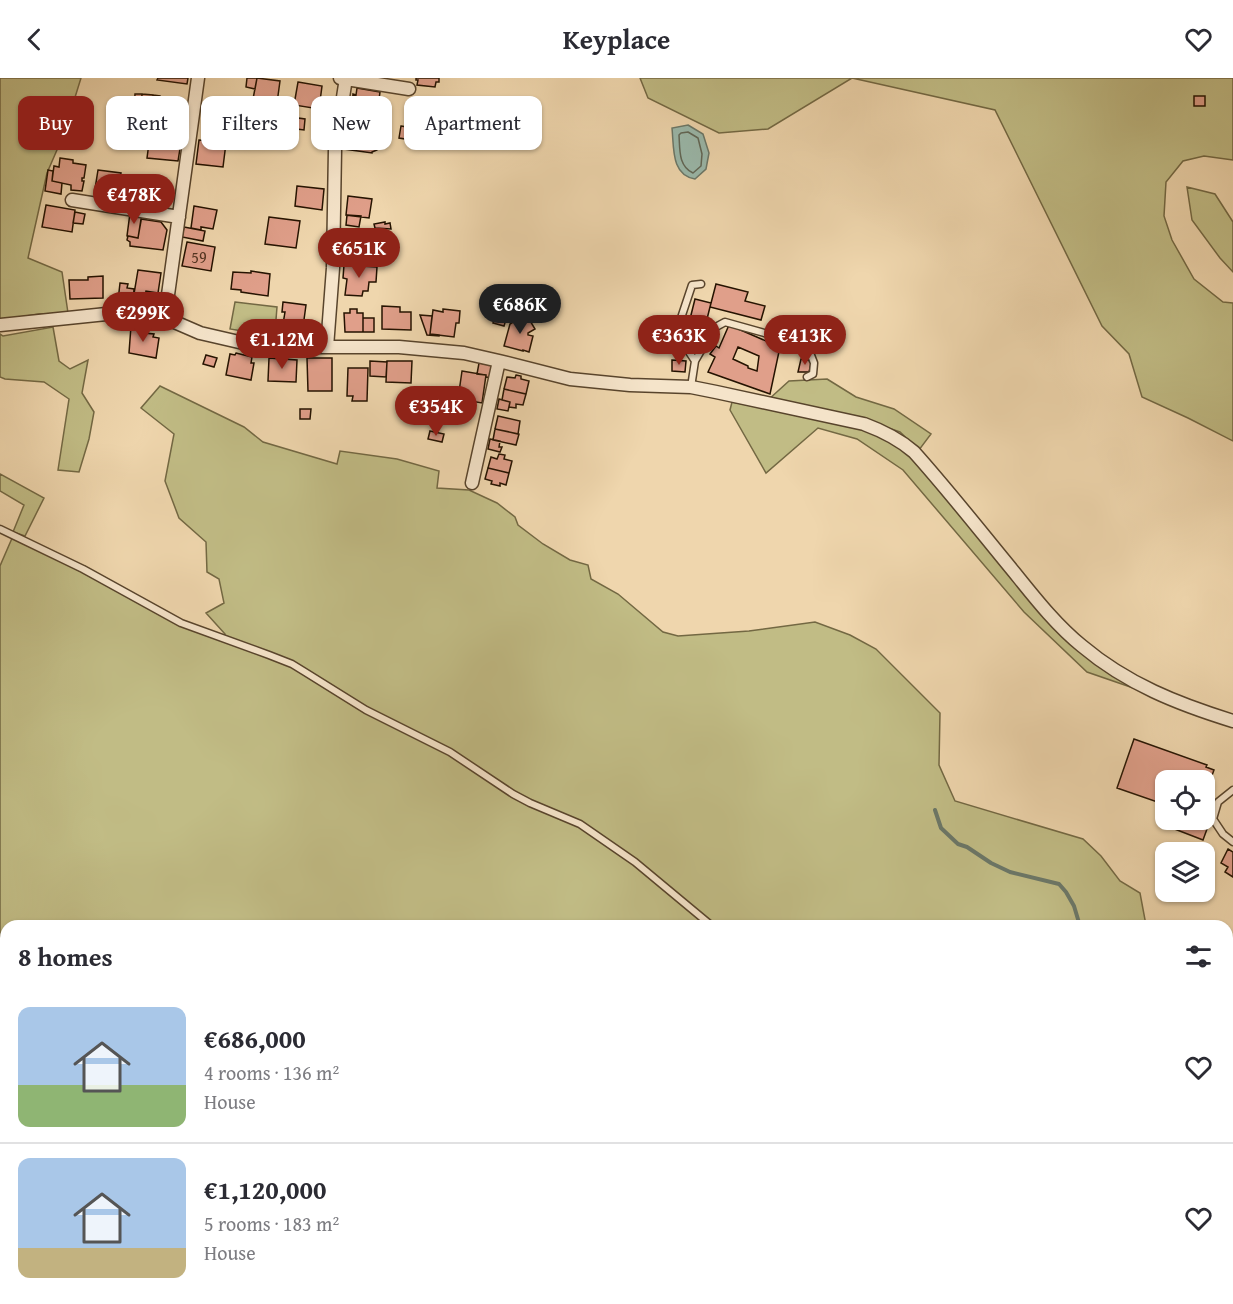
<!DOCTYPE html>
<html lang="en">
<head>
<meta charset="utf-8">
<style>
	:root { --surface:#fff; --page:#f2f2f3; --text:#2b2b33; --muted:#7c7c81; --line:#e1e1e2; --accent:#8f2418 }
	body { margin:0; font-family:"Gentium Book Plus",serif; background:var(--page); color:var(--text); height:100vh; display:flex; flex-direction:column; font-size:22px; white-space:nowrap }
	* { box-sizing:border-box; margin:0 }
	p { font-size:20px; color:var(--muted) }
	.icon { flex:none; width:33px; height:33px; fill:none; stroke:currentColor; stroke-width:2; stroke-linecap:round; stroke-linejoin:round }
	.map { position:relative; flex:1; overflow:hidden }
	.side { position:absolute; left:0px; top:842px; width:1233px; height:386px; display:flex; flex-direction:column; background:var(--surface); border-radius:18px 18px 0 0; box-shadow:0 2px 4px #0004 }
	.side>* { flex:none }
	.top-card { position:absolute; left:18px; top:18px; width:600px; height:54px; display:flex; gap:12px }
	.tools { position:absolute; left:1155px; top:692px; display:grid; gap:12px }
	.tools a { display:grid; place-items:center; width:60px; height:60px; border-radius:12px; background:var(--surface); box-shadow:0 2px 4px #0004; font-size:30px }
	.price { position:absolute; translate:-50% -51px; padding:0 14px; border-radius:21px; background:var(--accent); color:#fff; font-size:20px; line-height:39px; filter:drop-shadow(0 2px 3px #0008) }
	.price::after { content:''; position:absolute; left:50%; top:36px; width:18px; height:14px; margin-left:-9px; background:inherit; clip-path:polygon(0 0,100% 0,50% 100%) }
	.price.selected { background:#222; color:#fff }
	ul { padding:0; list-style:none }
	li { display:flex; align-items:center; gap:18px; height:150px; padding:0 18px }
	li+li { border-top:2px solid var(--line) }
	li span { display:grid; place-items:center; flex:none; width:168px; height:120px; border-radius:12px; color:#555 }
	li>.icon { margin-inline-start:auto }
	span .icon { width:72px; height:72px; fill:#fffc; stroke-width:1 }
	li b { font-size:26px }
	h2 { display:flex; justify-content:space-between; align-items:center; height:72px; padding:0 18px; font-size:26px }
	.pill { padding:0 21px; border-radius:12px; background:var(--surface); box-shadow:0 2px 4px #0004; font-size:21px; line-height:54px }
	.pill.selected { background:var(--accent); color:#fff }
	header { display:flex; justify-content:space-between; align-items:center; height:78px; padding:0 18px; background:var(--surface); font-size:27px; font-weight:800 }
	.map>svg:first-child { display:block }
</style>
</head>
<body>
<header><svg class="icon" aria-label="back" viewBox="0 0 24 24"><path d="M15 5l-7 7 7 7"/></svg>Keyplace<svg class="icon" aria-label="heart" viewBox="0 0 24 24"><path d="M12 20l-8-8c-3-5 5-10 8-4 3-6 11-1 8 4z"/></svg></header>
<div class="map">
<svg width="1233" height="1226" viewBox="0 0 1233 1226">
	<rect width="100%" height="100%" fill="#efd6ad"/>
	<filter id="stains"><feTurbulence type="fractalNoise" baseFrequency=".00333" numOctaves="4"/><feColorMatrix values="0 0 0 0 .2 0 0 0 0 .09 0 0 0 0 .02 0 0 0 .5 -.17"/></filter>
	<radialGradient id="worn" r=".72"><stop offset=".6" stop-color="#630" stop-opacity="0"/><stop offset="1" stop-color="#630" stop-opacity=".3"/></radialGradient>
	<path fill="#c1bc85" stroke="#736843" stroke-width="1.5" d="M0 0H81L63 58 47 95 28 180 62 194 68 235 39 236 0 242Z
		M640 0H1233V82L1204 78 1183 83 1166 104 1164 138 1172 162 1194 201 1223 224 1233 225V363L1188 340 1142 319 1129 276 1102 248 995 32 852 0 768 51 719 55 648 20Z
		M1187 109 1215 116 1233 144V194L1220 180 1192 142Z
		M235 224 277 229 275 254 249 250 248 254 230 251Z
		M53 249 59 283 70 291 88 282 82 315 94 334 89 361 79 394 58 392 69 321 44 304 5 301 0 299V256L3 258Z
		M827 301 856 319 894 331 931 356 919 372 900 354 868 343 768 322 789 303Z
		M160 308 244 349 263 364 337 386 340 373 397 381 439 393 437 410 469 412 497 425 515 439 518 447 543 466 570 482 588 487 591 501 618 516 663 554 678 558 749 553 815 544 850 557 876 571 940 635 939 687 955 723 1083 761 1101 778 1120 803 1140 815 1146 847 6 848V1221H1227V989L1233 991V1226H0V488L13 458 171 541 224 563 225 556 206 535 224 525 219 501 207 494 206 464 179 440 165 403 174 356 141 330Z
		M732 324 864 350 897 365 918 385 1012 501 1142 613 1087 594 1024 534 903 392 857 361 818 350 766 395 730 332Z
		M0 396 44 420 25 458 13 454 24 427 0 413Z"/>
	<path fill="#9ab9ac" stroke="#6b7768" stroke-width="1.5" d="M688 47 703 56 709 75 706 91 695 101C671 97 674 70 672 50Z"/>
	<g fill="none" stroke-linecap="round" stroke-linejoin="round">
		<path stroke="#606656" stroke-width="1.5" d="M688 54 698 60 702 76 701 88 693 95C678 88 680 71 679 57L681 55Z"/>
		<path stroke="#6b7768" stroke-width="4" d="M935 732 941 750 958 766 967 769 991 785 1010 794 1059 806 1066 814 1074 828 1080 848
			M1227 1049 1233 1052
			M0 1111 6 1115
			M193 1221 200 1226"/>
	</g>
	<path fill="#e09f8a" stroke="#251301" stroke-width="1.5" fill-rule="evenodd" d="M158 0H188L187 6 157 2Z
		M247 0H257L255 11 246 9Z
		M257 0 280 3 277 25 253 21Z
		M416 0H439V4H436L435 9 417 7 418 2H416Z
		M298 4 322 8 319 31 294 27Z
		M357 10 380 14 378 29H373L372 32H376L375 38 382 39 381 46 351 41 353 16 356 17Z
		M135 16H142L141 33 134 32Z
		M142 16 153 17 151 34 141 33Z
		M153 17 160 18V23L184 25 183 30H186L184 42 182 41 181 50 153 47 155 35 151 34Z
		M1194 18H1205V28H1194Z
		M414 25 439 28 436 48 423 46 422 53 410 52Z
		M204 28 225 31 222 51 202 49Z
		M291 39 305 41 304 52 289 50Z
		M112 42 125 45 124 53 110 51Z
		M373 45 381 46 377 72 372 74V75L344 71 347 47 372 50Z
		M401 48 407 49 412 62 399 60Z
		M151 50 172 53 171 57 182 58 178 83 147 80Z
		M199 62 226 65 223 89 196 86Z
		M60 80 73 82V85L86 87 84 100H82V103H84L82 113 71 112V107L52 103 54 88 59 89Z
		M48 92 53 93 52 103 62 105 61 116 45 113Z
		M98 92 121 95 118 115 95 111Z
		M297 108 324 111 322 132 295 128Z
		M162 112 171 113 169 123 160 121Z
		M348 118 372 121 369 140 346 137Z
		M46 127 75 132 72 154 42 149Z
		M194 128 217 132 213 151 201 149V152L191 150Z
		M75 134 85 136 83 146 73 145Z
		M130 135 142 137 138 160 127 158Z
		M347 137 361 138 359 149 346 147Z
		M269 139 300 143 296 170 265 166Z
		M141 141 161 144 167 152 163 172 130 168V164L127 162 128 158 138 160Z
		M385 144V146L390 145 391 151 375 150 374 146Z
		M184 149 205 153 203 163 182 159Z
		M349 154 369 156 375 168 367 178 347 177V165Z
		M187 164 215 169 211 193 182 188Z
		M344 187 377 189 376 204H369L368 213H363L362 218 345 217 347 201 343 200Z
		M138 192 161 195 158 215 146 213 145 218 134 216Z
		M251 193 270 196 268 218 241 214V212L231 211 233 194 251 195Z
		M103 198V220L70 221 69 202H88V199Z
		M120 205 128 206 127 210 134 211 133 224 118 223Z
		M716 206 748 214 745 223 765 228 761 242 710 229Z
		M695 221 711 225 702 261 686 257Z
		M283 224 306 227 303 249 283 246 285 234H282Z
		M382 228 400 229V234H411V252L382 251Z
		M350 231H357V235H363V254H345L344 235H350Z
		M443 231 460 233 459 245H456L454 259 430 256 433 232 443 234Z
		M496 235 507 238 504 248 493 245Z
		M526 236 535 251 528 255V257L533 258 529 274 523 272V273L504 268 510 246Z
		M420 237 432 238 430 256 439 257V258L427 257Z
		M363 240H374V254H363Z
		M729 247 780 269 770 316 708 294 715 279 710 276 716 268 719 270ZM738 269 759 278 757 293 748 290V288L733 281Z
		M131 248 145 250 144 255 154 256 153 259 159 260 156 280 129 275Z
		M236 275 252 279 251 285H254L251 302 226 297 230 276 235 277Z
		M206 277 217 280 214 289 203 286Z
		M269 280 297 282 296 304 268 303Z
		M307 280H332V313H308Z
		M801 281 812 283 809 294H798Z
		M672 282 686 283 685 294 672 293Z
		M370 283 387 284 386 299 370 298Z
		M387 283H412L411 305 386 304Z
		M479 285 494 287 492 300 486 299V297L477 296Z
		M348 290H368L367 323H352L353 318H347Z
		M462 293 486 297 482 325 458 321Z
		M516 297 521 298V301L529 303 526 316 504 311 507 299 515 300Z
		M504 311 526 316 523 327 516 326V330L509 329 510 324 502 322Z
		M499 321 510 324 508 333 497 331Z
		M300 331H311L310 341H300Z
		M498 338 520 343 518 356 495 351Z
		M495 351 519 356 516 367 493 362Z
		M430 353 444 356 442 364 428 361Z
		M490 361 500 363 499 369H502L500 374 488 371Z
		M499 376 505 377 504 381 512 383 509 395 488 390 491 379 497 381Z
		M488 390 509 395 506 407 500 405V408L491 406 492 403 485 401Z
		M1134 661 1207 687 1206 689 1214 692 1204 719V702H1166V727L1117 710Z
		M1204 738 1211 740 1203 762 1172 750 1175 741H1204Z
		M1228 771 1233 774V799L1225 794 1228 789 1221 785Z"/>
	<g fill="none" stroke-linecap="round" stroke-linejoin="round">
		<defs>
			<path id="service" d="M695 283 678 257V249L692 207 701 206
				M691 309 695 283 714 250 725 244 807 267 814 285 813 296 807 299
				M0 451 83 491 181 545 269 577 292 586 305 594 366 632 450 674 513 716 530 725 580 746 635 784 712 848
				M1233 712 1218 724 1213 741 1223 756 1233 764"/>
			<path id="minor" d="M340 0 409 11
				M72 122 179 139
				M163 239 167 224 198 0
				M0 247 116 235 142 236 163 239 200 255 252 267 308 269H399L464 275 499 283 570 301 630 307 691 309 716 314 864 346C883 353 899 361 914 374 949 413 981 454 1014 494 1035 520 1056 547 1082 568 1127 606 1178 626 1233 643
				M327 269 333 190 335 71 346 0
				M472 405 499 283"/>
		</defs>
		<use href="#service" stroke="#58442c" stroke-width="9"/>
		<use href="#minor" stroke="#58442c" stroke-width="15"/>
		<use href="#service" stroke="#f5e4ca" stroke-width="6"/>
		<use href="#minor" stroke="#f5e4ca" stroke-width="12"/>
	</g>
	<g text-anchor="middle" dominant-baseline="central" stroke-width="4.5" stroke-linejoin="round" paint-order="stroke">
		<g font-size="16" fill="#543623">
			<text x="199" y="179">59</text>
		</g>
	</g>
	<rect width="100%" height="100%" filter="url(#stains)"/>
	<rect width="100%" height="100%" fill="url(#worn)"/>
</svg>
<div class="tools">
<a><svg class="icon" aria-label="locate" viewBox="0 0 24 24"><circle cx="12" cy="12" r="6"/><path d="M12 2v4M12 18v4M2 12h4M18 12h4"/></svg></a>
<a><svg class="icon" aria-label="layers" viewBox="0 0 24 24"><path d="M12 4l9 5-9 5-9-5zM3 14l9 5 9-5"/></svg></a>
</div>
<b class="price" style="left:134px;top:147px">€478K</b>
<b class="price" style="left:359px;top:201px">€651K</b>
<b class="price selected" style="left:520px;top:257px">€686K</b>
<b class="price" style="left:143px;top:265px">€299K</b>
<b class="price" style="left:679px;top:288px">€363K</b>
<b class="price" style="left:805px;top:288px">€413K</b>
<b class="price" style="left:282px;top:292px">€1.12M</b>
<b class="price" style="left:436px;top:359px">€354K</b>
<div class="top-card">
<a class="pill selected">Buy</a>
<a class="pill">Rent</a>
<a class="pill">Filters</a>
<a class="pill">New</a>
<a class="pill">Apartment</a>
</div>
<section class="side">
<h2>8 homes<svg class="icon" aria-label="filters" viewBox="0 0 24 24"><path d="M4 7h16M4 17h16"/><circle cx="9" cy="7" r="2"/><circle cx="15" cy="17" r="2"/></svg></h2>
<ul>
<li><span style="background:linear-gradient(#a9c7e8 65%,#8fb573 0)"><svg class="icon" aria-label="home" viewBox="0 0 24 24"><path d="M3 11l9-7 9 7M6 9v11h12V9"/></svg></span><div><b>€686,000</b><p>4 rooms · 136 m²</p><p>House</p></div><svg class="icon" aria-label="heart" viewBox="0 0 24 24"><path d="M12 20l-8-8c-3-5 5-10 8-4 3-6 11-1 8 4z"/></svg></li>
<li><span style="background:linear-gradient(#a9c7e8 75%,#c2b280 0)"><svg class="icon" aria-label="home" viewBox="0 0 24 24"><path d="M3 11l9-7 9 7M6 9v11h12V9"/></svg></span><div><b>€1,120,000</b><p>5 rooms · 183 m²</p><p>House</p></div><svg class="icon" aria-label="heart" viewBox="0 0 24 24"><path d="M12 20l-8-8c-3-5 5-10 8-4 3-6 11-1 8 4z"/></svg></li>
</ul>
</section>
</div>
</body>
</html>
